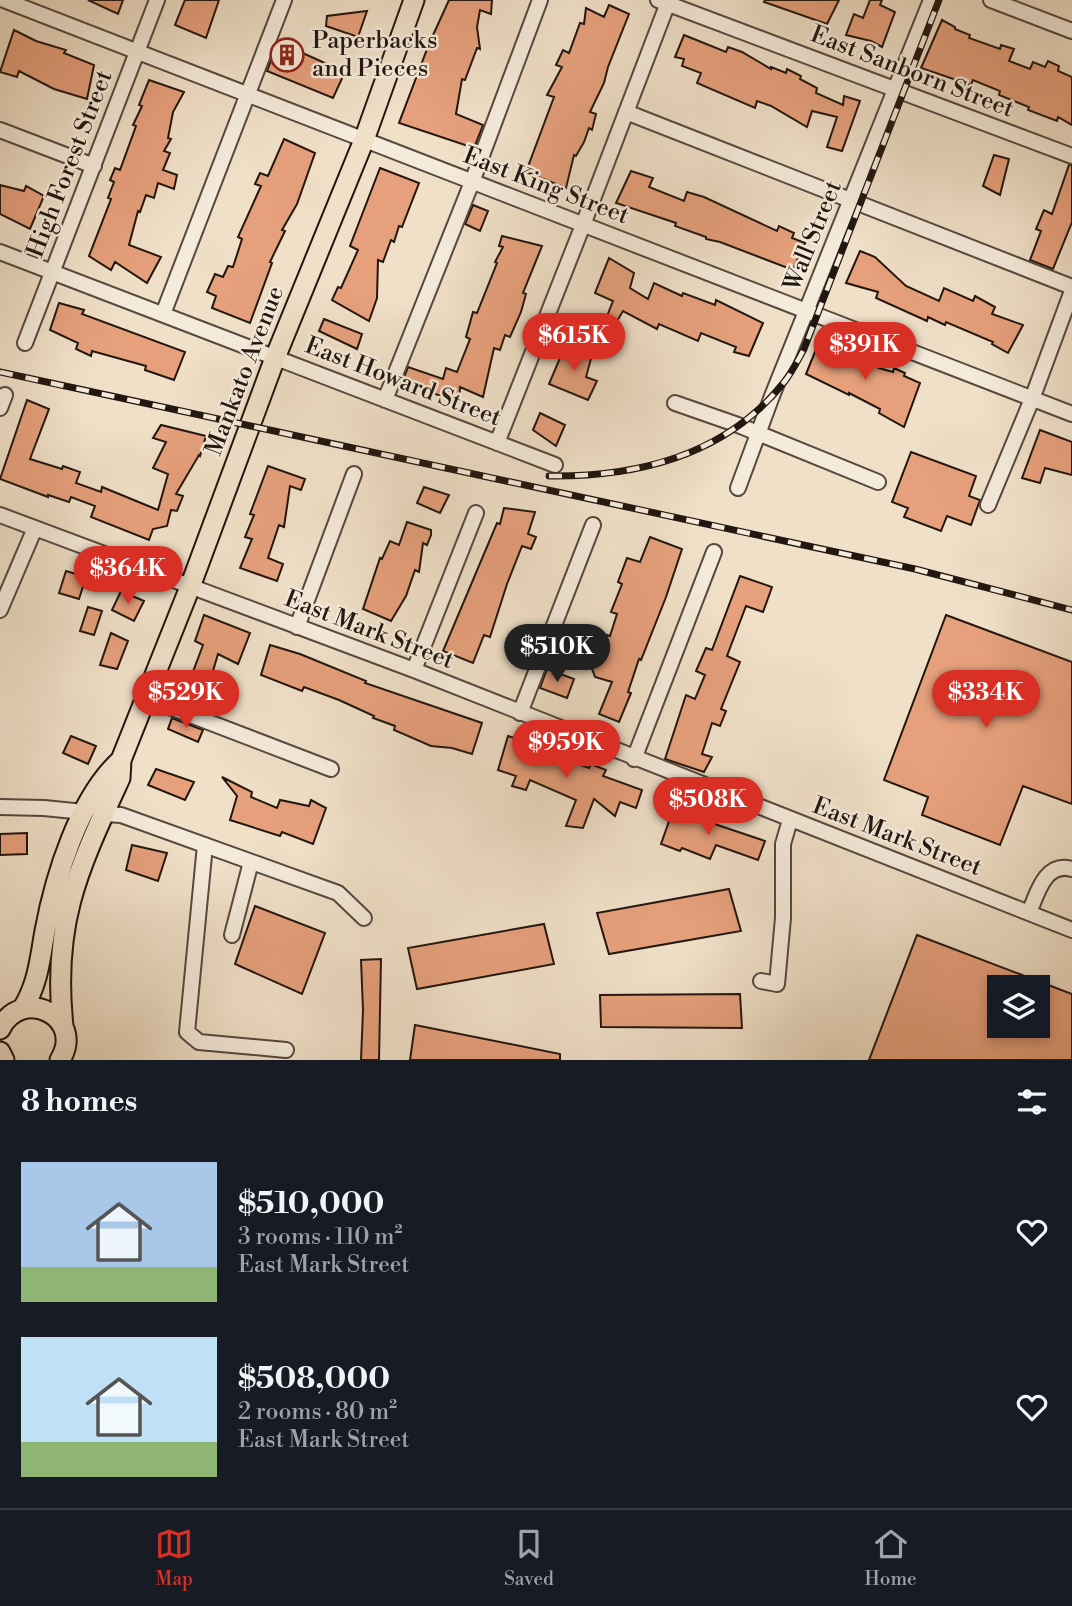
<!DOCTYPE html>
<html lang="en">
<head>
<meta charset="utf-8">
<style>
	:root { --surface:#171b24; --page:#242831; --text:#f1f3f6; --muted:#9ea1a6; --line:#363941; --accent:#d93025 }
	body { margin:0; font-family:"Libre Bodoni",serif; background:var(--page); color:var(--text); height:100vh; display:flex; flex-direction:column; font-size:26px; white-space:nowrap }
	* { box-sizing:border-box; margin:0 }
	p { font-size:23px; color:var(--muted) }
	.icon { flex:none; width:38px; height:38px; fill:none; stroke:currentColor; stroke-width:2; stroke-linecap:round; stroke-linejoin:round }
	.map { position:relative; height:1060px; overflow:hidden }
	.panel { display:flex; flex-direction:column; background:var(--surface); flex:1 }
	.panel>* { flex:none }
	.fabs { position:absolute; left:987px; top:975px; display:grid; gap:14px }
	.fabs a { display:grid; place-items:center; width:63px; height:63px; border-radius:0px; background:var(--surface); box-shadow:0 4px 10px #0003; font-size:35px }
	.price { position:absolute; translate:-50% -60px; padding:0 16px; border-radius:24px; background:var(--accent); color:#fff; font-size:23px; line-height:46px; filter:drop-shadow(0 2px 4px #0008) }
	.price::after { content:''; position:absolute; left:50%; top:42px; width:21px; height:16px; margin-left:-10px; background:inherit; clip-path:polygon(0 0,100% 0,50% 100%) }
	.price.current { background:#222; color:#fff }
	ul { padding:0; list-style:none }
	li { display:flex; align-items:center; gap:21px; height:175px; padding:0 21px }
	li span { display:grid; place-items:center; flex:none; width:196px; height:140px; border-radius:0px; color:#555 }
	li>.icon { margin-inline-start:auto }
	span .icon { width:84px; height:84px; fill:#fffc; stroke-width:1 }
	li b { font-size:30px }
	h2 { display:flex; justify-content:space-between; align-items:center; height:84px; padding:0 21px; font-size:30px }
	.menu { display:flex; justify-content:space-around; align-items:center; height:98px; border-top:2px solid var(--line); background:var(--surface); font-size:19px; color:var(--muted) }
	.menu a { display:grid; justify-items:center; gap:4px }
	.menu .current { color:var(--accent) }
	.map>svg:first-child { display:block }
</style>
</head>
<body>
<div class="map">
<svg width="1072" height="1060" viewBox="0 0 1072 1060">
	<rect width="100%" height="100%" fill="#f0e0c8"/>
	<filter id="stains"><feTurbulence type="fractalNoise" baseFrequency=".00286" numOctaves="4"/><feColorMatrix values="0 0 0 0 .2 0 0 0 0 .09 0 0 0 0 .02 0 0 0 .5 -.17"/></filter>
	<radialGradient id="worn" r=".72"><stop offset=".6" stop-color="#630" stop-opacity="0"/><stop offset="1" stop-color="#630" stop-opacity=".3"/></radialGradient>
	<path fill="#e6a07c" stroke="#221610" stroke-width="2" fill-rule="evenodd" d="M88 0H123L118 14Z
		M185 0H219L206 38 175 25Z
		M449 0H492L491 14 480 10 477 27 480 49 477 48 465 80 462 79 456 114 483 125 474 148 399 123 429 44Z
		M765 0H839L827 24 764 2Z
		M870 0H882L880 5 895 12 882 47 871 41 846 35 854 14 863 18Z
		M609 5 629 14 608 67 604 83 590 112 596 114 592 130 589 128 584 142 576 156 574 155 566 188 526 172 554 97 547 95 562 67 556 65 563 50 569 53 580 23 584 24 586 8 604 17Z
		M367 11 358 37 326 26 327 16Z
		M942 20 955 27V29L970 35 969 38 1000 49 1001 45 1014 49 1009 61 1030 69 1033 62 1045 67 1048 61 1059 66 1058 71 1072 77V125L1058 117 1057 121 1028 110 1029 107 999 95 1000 91 973 80 971 85 921 68Z
		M14 30 36 41 66 50 64 53 94 65 87 99 54 89 19 71 17 77 0 72Z
		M684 35 726 52 728 47 742 52 771 69V67L786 73 787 69 801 76 800 79 817 88 816 93 843 105 844 96 860 101 842 151 827 147 837 117 812 111 807 127 771 106 757 101 755 108 697 83 701 73 682 66 684 59 675 57Z
		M278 42 345 72 333 98 267 71Z
		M149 80 184 92 173 112 168 138 171 139 164 151 170 153 163 170 177 175 174 189 158 183 154 198 146 195 140 212 138 211 129 245 161 257 147 283 115 262 111 270 89 256 111 199 108 198 114 182 110 180 115 168 120 170 136 126 133 125 142 106 139 105Z
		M284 139 315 153 297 204 282 230 285 231 270 262 272 263 250 323 212 308 216 296 207 292 215 274 223 277 228 266 233 267 242 239 238 237 261 186 255 184 260 173 268 176Z
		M994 155 1009 159 1000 195 983 186Z
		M1069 165H1072V222L1053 269 1030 260 1041 231 1036 229 1044 210 1052 214Z
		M380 168 419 183 402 227 399 226 394 242 391 240 383 262 378 260 377 298 369 321 332 300 338 287 341 288 358 250 350 246Z
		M631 171 653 178 649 187 684 201 687 192 704 197 777 231 779 226 794 233 792 238 805 243 793 270 720 242 706 239V237L675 226 676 223 616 203Z
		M0 185 24 191 26 186 44 196 30 229 0 214Z
		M473 205 488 211 480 231 465 224Z
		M502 236 542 246 523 293 526 294 521 312 510 337 505 335 500 350 494 348 483 397 460 387 459 402 402 383 408 367 443 379 446 368 457 372 470 339 466 337 473 312 477 313 497 263 495 262 503 247 499 246Z
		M860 251 875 257 906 286 939 301 944 288 973 301 975 296 995 307 992 314 1023 325 1008 353 992 344 993 342 946 322 945 325 928 317 927 321 876 298 878 292 846 283Z
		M609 258 634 273 630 288 648 299 654 283 682 296 683 293 715 305 716 300 763 323 749 356 734 352 736 347 701 333 698 341 659 324 657 329 623 311 617 321 607 316 613 301 595 293Z
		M59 303 84 310 82 314 185 352 174 380 145 370 146 366 92 351 91 356 76 349 78 343 50 330Z
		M324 319 362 334 357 349 319 331Z
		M819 342 833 349 834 346 879 368 893 372 894 368 905 373 904 376 920 383 904 427 879 413 880 409 849 393V395L806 374Z
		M565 346 592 355 586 377 597 381 588 400 549 384Z
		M27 400 49 409 30 459 62 469 63 466 80 472 76 483 101 492 102 487 158 510 168 474 153 468 166 442 153 438 161 425 206 436 200 456 199 455 176 494 183 496 177 511 171 510 167 526 153 529 149 540 91 517 95 506 71 497 69 502 48 495V497L0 479Z
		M540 413 565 425 556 446 533 430Z
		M1040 430 1072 442V475L1045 468 1040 483 1022 478Z
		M911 452 976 476 969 496 980 500 971 525 947 516 941 531 904 517 908 508 892 502Z
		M268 466 305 479 301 490 290 486 284 527 279 525 268 558 283 564 277 581 240 568 252 539 245 537 254 515 250 514Z
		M424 487 449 495 440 513 417 503Z
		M504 508 535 512 528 534 536 537 531 549 522 546 507 584 490 637 484 635 473 663 443 651 497 523 500 524Z
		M407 522 431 530V535L427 545 423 543 419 572 415 570 406 596 391 621 363 609 380 558 382 559 390 541 399 545Z
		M650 537 682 549 666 597 641 660 639 659 628 692 631 693 619 722 599 714 612 682 595 677 591 666 602 650 607 635 610 636 617 614 611 612 622 584 618 582 627 558 640 562Z
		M66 571 86 577 79 599 59 593Z
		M740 576 772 587 763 612 746 606 727 656 740 662 721 709 726 711 720 726 712 723 702 754 712 757 704 772 665 759 686 695 695 699 705 675 696 671 706 648 712 650Z
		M121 591 144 601 134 621 112 610Z
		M88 607 102 611 94 635 80 631Z
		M204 615 250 633 238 664 218 654 210 681 215 684 207 711 178 700 180 695 175 693 182 673 191 677 203 645 195 641Z
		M946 615 1072 662V804L1023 786 1000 845 922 815 928 797 884 780Z
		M111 633 128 641 117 669 100 665Z
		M270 645 300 654 366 681 365 683 482 723 472 754 452 748 431 746 394 730 395 726 373 718 374 716 339 700 304 687 302 691 261 675Z
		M547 669 574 679 567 698 540 688Z
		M172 718 203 730 198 742 168 729Z
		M71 736 96 746 88 764 63 753Z
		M508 736 523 741 522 744 589 768 591 764 606 770 603 776 642 790 636 808 620 802 615 816 594 799 583 828 566 826 576 800 530 780 526 790 512 786 516 776 498 770Z
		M156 769 194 782 185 800 148 785Z
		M222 777 252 792 251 797 277 808 280 800 309 806 311 800 326 808 313 844 282 832 280 836 230 820 237 796Z
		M673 810 765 841 758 860 716 845 710 859 682 848 680 851 661 844Z
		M27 833V854L0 855V834Z
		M132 845 167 853 158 881 126 870Z
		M729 889 741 931 609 954 597 913Z
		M255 906 325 933 302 994 235 964Z
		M544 924 554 964 417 989 408 948Z
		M917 935 1072 994V1060H869ZM999 987H1038V1026H999Z
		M381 959 379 1060H361L363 1010 361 960Z
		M740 994 742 1028 601 1027 600 995Z
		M415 1025 560 1054V1060H410Z"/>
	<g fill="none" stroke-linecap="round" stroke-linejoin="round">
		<defs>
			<path id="minor" d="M4 0 1072 414
				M658 0 1072 156
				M991 0 1072 31
				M626 112 1072 287
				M0 130 94 166
				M0 252 555 465
				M163 314 284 0
				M25 343 157 0
				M385 400 472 182 540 0
				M675 403 738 425 878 482
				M0 408 5 395
				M497 443 583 225 669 0
				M738 488 772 396 931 0
				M988 505 1032 399 1072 291
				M0 515 414 670 1072 930
				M0 610 35 528
				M297 627 354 474
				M414 670 476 513
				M146 698 331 769
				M520 713 593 525
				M634 759 714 552
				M0 807 44 808 84 812
				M104 814 121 815 338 893 364 918
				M205 845 187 1032 199 1042 286 1050
				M1029 913C1037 894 1045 861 1072 869
				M232 935 251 862
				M761 981 777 984 783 918V844L790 820"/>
			<path id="major" d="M23 1008C38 984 40 959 45 931 55 877 79 798 121 760
				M63 1026C52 922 78 870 120 778L121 760 190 587 275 358 364 140 414 0
				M0 1029C22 985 86 1017 60 1060
				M0 1052 4 1060"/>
		</defs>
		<use href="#minor" stroke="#56483e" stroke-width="18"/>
		<use href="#major" stroke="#221610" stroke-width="23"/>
		<use href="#minor" stroke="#f5ebdb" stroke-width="14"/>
		<use href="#major" stroke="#f0e0c8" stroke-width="19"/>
		<defs>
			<path id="rail" d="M0 372 915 569 1072 610
				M549 476C638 477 727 455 785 381 792 372 798 360 804 349L939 0"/>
		</defs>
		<use href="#rail" stroke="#221610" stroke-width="7"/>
		<use href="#rail" stroke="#f5ebdb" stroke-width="4.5" stroke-dasharray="13" stroke-linecap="butt"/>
	</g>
	<defs>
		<symbol id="building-ring" viewBox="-11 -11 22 22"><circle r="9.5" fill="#f5ebdb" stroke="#8f2418" stroke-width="1.5"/><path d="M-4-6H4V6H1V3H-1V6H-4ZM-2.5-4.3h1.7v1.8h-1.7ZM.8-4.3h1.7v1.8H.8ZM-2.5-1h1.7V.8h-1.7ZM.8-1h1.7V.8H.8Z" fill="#8f2418"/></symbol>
	</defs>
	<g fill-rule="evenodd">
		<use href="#building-ring" x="268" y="36" width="38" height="38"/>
	</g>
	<g text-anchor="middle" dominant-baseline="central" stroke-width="5" stroke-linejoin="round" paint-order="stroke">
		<g font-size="24" fill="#221610" stroke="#f5ebdb" text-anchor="start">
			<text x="312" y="41">Paperbacks<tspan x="312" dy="28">and Pieces</tspan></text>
		</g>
		<g font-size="24" fill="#221610" stroke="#f5ebdb">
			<text transform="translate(912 72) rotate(21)">East Sanborn Street</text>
			<text transform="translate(70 164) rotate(-69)">High Forest Street</text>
			<text transform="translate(546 186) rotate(21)">East King Street</text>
			<text transform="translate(813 236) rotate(-68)">Wall Street</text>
			<text transform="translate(245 371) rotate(-69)">Mankato Avenue</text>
			<text transform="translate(403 382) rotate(21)">East Howard Street</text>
			<text transform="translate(369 630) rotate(21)">East Mark Street</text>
			<text transform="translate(897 837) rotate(21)">East Mark Street</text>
		</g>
	</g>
	<rect width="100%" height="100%" filter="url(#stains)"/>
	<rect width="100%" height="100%" fill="url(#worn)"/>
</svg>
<div class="fabs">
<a><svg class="icon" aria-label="layers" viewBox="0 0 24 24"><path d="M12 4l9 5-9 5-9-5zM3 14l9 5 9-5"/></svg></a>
</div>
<b class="price" style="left:574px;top:373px">$615K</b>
<b class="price" style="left:865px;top:382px">$391K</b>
<b class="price" style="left:128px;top:606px">$364K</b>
<b class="price current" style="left:557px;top:684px">$510K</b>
<b class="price" style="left:186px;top:730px">$529K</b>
<b class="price" style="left:986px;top:730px">$334K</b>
<b class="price" style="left:566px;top:780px">$959K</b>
<b class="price" style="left:708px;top:837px">$508K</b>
</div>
<section class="panel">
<h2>8 homes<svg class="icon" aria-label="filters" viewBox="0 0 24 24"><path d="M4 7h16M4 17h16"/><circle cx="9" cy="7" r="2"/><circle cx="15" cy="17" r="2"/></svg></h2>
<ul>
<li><span style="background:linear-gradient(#a9c7e8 75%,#8fb573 0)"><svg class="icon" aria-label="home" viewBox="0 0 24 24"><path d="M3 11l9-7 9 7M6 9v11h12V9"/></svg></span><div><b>$510,000</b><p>3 rooms · 110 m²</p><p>East Mark Street</p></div><svg class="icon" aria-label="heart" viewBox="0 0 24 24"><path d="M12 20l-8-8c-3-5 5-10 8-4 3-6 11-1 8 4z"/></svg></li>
<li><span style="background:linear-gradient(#bfe0f5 75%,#8fb573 0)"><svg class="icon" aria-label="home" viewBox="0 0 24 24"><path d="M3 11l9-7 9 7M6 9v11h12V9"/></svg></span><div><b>$508,000</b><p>2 rooms · 80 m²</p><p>East Mark Street</p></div><svg class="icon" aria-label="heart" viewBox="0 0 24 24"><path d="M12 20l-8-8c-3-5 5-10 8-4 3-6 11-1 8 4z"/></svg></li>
</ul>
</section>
<nav class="menu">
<a class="current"><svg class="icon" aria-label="map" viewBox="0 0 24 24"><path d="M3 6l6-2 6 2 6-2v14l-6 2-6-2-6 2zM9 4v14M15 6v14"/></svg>Map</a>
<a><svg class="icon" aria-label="saved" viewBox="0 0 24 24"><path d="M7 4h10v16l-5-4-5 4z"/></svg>Saved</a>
<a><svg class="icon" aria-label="home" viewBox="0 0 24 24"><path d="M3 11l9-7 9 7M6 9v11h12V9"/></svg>Home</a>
</nav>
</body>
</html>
